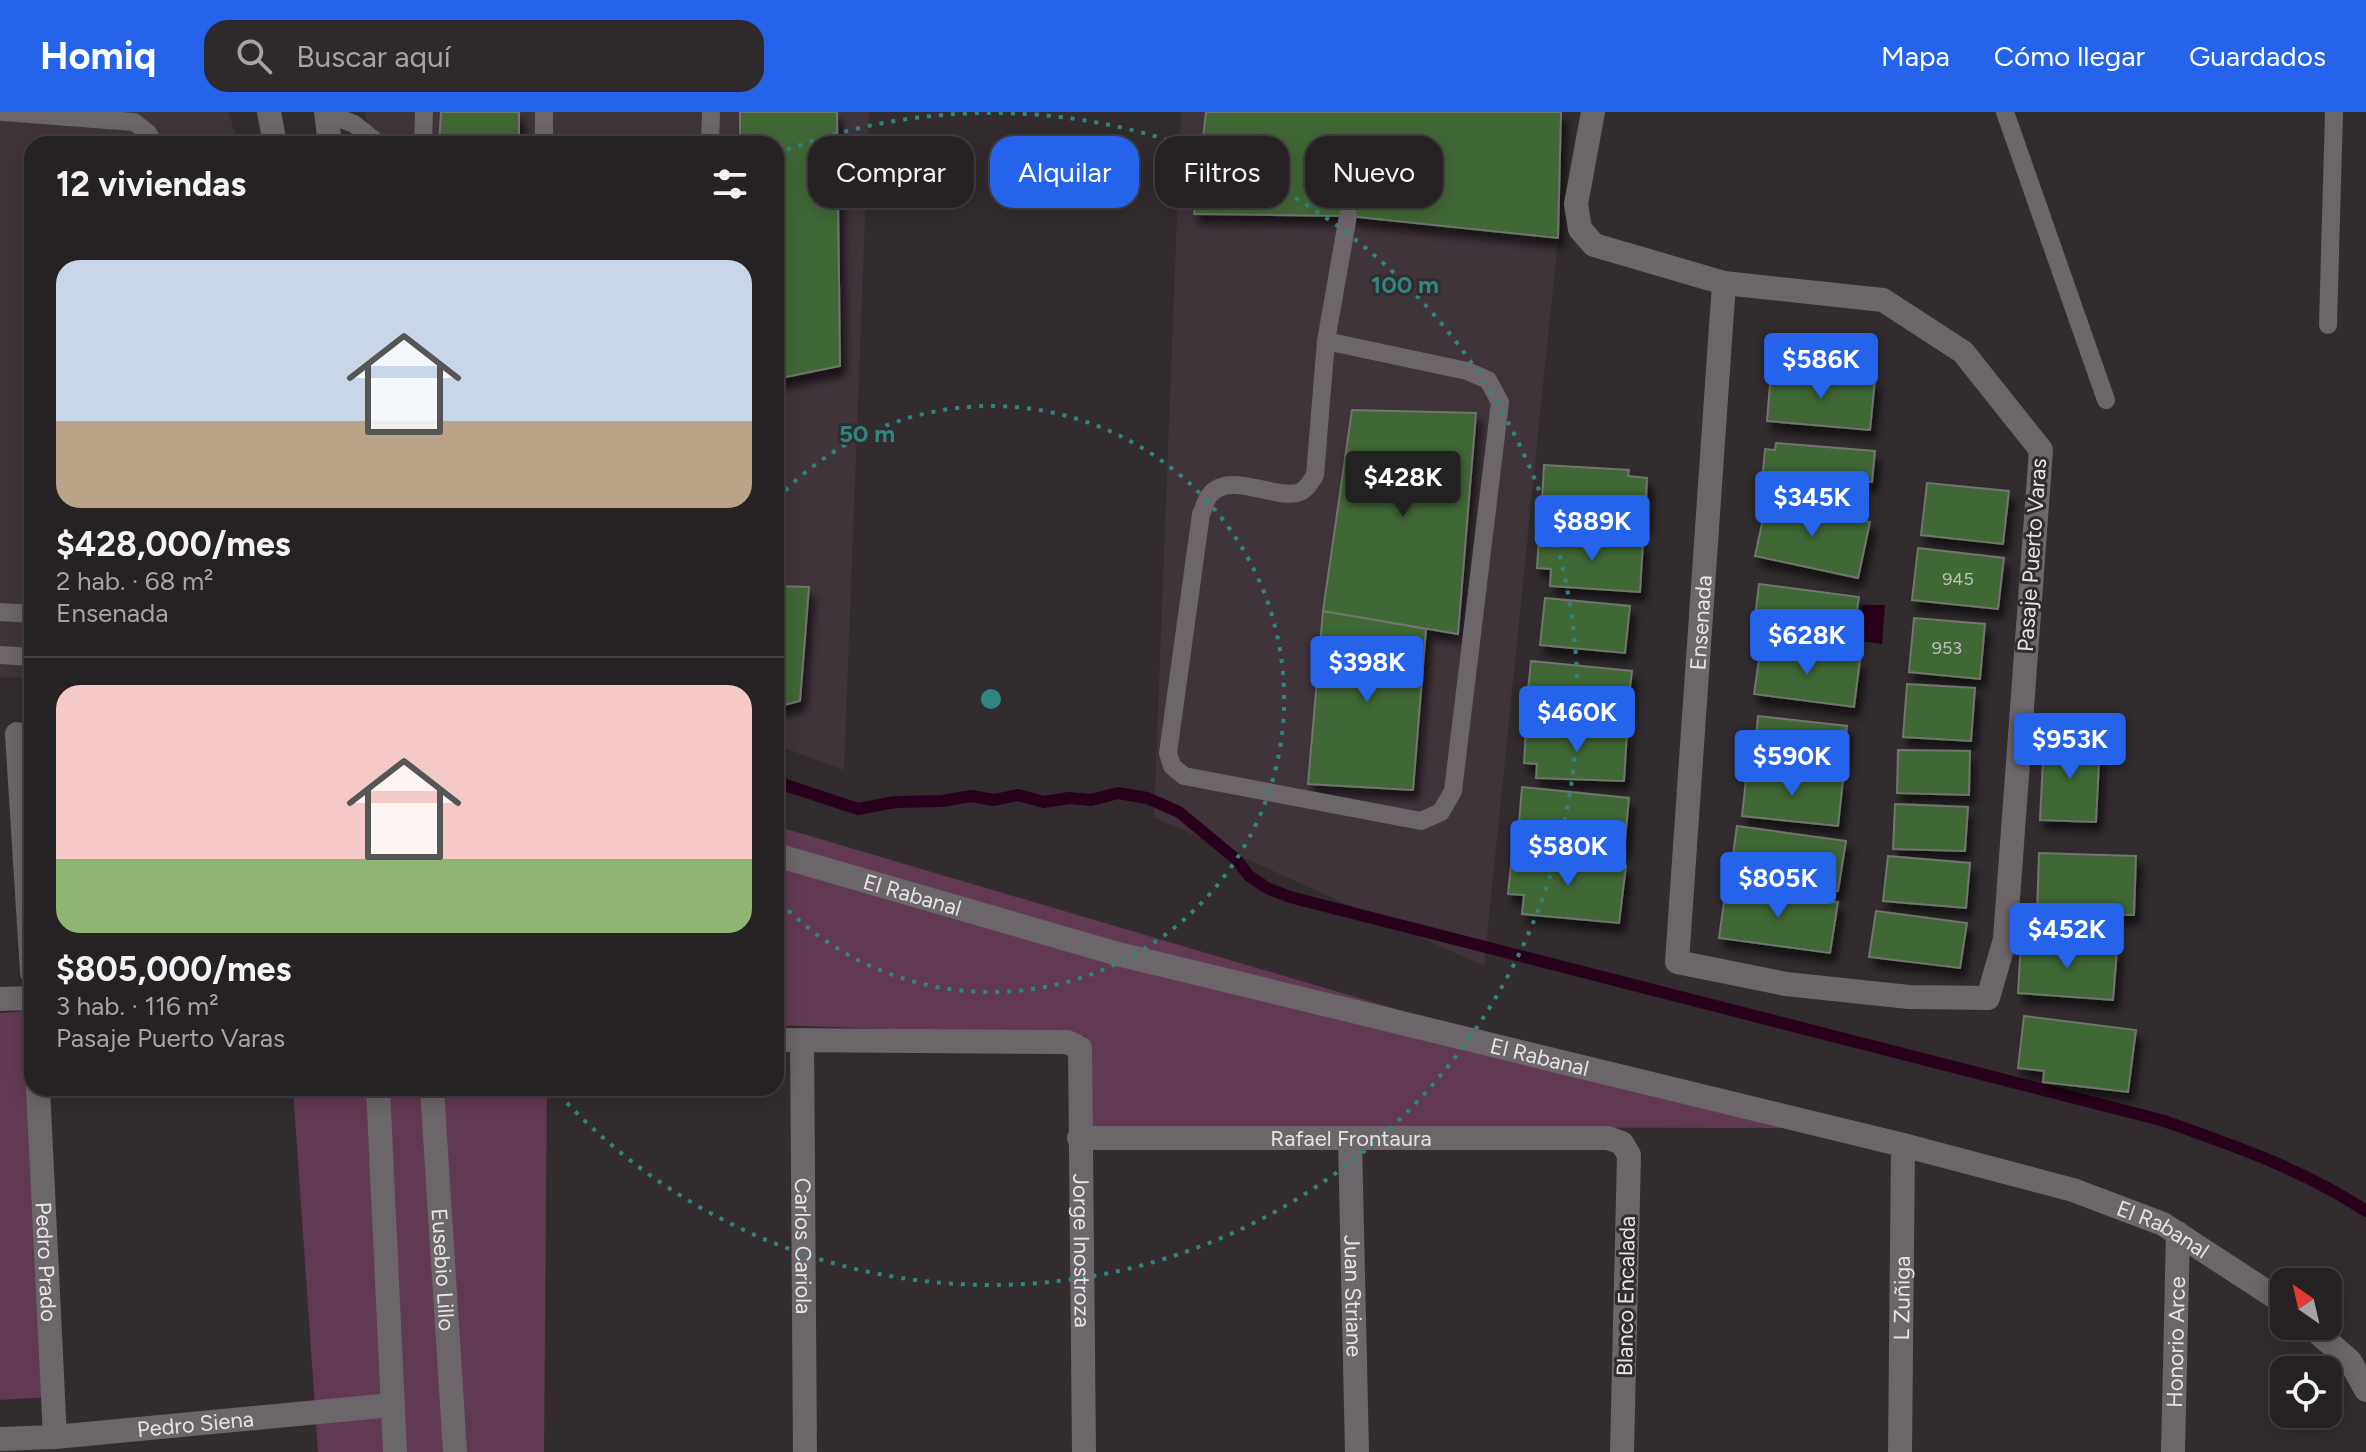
<!DOCTYPE html>
<html lang="es">
<head>
<meta charset="utf-8">
<style>
	:root { --surface:#262123; --page:#2e292b; --text:#f1f3f6; --muted:#a4a3a6; --line:#423e41; --accent:#2563eb }
	body { margin:0; font-family:Figtree,sans-serif; background:var(--page); color:var(--text); height:100vh; display:flex; flex-direction:column; font-size:30px; white-space:nowrap }
	* { box-sizing:border-box; margin:0 }
	p { font-size:26px; color:var(--muted) }
	.icon { flex:none; width:44px; height:44px; fill:none; stroke:currentColor; stroke-width:2; stroke-linecap:round; stroke-linejoin:round }
	.map { position:relative; flex:1; overflow:hidden }
	.side { position:absolute; left:24px; top:24px; width:760px; height:960px; display:flex; flex-direction:column; background:var(--surface); border-radius:24px; box-shadow:0 4px 20px #0003,0 0 0 2px var(--line) }
	.side>* { flex:none }
	.guide { position:absolute; left:808px; top:24px; width:760px; height:72px; display:flex; gap:16px }
	.needle { width:52px; rotate:326deg }
	.controls { position:absolute; left:2270px; top:1156px; display:grid; gap:16px }
	.controls a { display:grid; place-items:center; width:72px; height:72px; border-radius:16px; background:var(--surface); box-shadow:0 4px 20px #0003,0 0 0 2px var(--line); font-size:40px }
	.price { position:absolute; translate:-50% -68px; padding:0 18px; border-radius:8px; background:var(--accent); color:#fff; font-size:26px; line-height:52px; filter:drop-shadow(0 2px 4px #0008) }
	.price::after { content:''; position:absolute; left:50%; top:48px; width:24px; height:18px; margin-left:-12px; background:inherit; clip-path:polygon(0 0,100% 0,50% 100%) }
	.price.on { background:#222; color:#fff }
	ul { padding:0; list-style:none }
	li { display:grid; align-content:center; gap:16px; height:424px; padding:0 32px }
	li+li { border-top:2px solid var(--line) }
	li span { display:grid; place-items:center; height:248px; border-radius:24px; color:#555 }
	li>.icon { margin-inline-start:auto }
	span .icon { width:144px; height:144px; fill:#fffc; stroke-width:1 }
	li b { font-size:34px }
	h2 { display:flex; justify-content:space-between; align-items:center; height:96px; padding:0 32px; font-size:34px }
	.pill { padding:0 28px; border-radius:24px; background:var(--surface); box-shadow:0 4px 20px #0003,0 0 0 2px var(--line); font-size:28px; line-height:72px }
	.pill.on { background:var(--accent); color:#fff }
	header { display:flex; align-items:center; gap:48px; box-sizing:border-box; height:112px; padding:0 40px; background:var(--accent); color:#fff }
	header strong { font-size:38px }
	nav { display:flex; gap:44px; margin-inline-start:auto; font-size:28px }
	.search { width:560px; height:72px; background:var(--page); display:flex; align-items:center; gap:20px; box-sizing:border-box; padding:0 28px; border-radius:24px; color:var(--muted); font-size:30px }
	.map>svg:first-child { display:block }
</style>
</head>
<body>
<header>
<strong>Homiq</strong>
<div class="search"><svg class="icon" aria-label="search" viewBox="0 0 24 24"><circle cx="10" cy="10" r="6"/><path d="M15 15l6 6"/></svg>Buscar aquí</div>
<nav><a>Mapa</a><a>Cómo llegar</a><a>Guardados</a></nav>
</header>
<div class="map">
<svg width="2366" height="1340" viewBox="0 0 2366 1340">
	<defs>
		<filter id="shadow"><feDropShadow dx="5" dy="9" stdDeviation="4" flood-color="#0009"/></filter>
	</defs>
	<rect width="100%" height="100%" fill="#322c2f"/>
	<path fill="#40343b" d="M0 0H228L239 32H32V566L0 565Z
		M365 0H869L844 658 776 633V32H370Z
		M1181 0H1561L1558 126 1484 854 1154 705Z"/>
	<path fill="#623952" d="M776 714 1799 1016 1088 1015 1086 924 776 913Z
		M24 899 47 1285 0 1288V901Z
		M293 976H547L544 1340H318Z"/>
	<path fill="#29001c" d="M1862 493H1885L1882 532 1858 529Z"/>
	<g fill="none" stroke-linecap="round" stroke-linejoin="round">
		<path stroke="#29001c" stroke-width="12" d="M776 670 858 697 895 690 942 689 971 684 994 688 1018 683 1044 690 1069 686 1091 688 1118 681 1147 686 1179 700 1237 748 1249 764 1267 776 1290 785 2161 1008C2232 1033 2303 1057 2366 1099"/>
	</g>
	<path fill="#406734" stroke="#6f746e" stroke-width="2" filter="url(#shadow)" d="M441 0H519V32H439Z
		M740 0H837L840 254 776 267V32H740Z
		M1206 0H1561L1558 126 1348 104 1194 102Z
		M1771 260 1875 268 1870 318 1767 309Z
		M1352 298 1476 301 1458 522 1323 499Z
		M1776 331 1875 339 1872 370 1860 369 1858 388 1761 380 1765 337 1775 338Z
		M1544 353 1629 358 1628 364 1647 366 1645 410 1554 405V390L1542 389Z
		M1927 371 2009 379 2003 432 1921 423Z
		M1767 388 1870 410 1858 466 1755 444Z
		M1539 424 1643 430 1640 480 1550 474 1551 457 1537 456Z
		M1918 436 2004 446 1998 497 1912 488Z
		M1759 472 1859 485 1852 527 1754 514Z
		M776 474 809 475 800 589 776 595Z
		M1545 486 1630 494 1625 541 1540 533Z
		M1323 499 1426 517 1413 678 1308 672Z
		M1914 506 1985 512 1980 567 1909 560Z
		M1761 534 1860 548 1854 595 1754 582Z
		M1531 549 1632 559 1626 608 1526 598Z
		M1907 572 1975 576 1971 629 1903 625Z
		M1758 604 1847 614 1842 657 1754 646Z
		M1526 616 1627 620 1624 669 1536 666 1537 652 1524 651Z
		M2044 627 2100 630 2096 710 2040 708Z
		M1898 638 1970 639 1969 683 1897 681Z
		M1747 658 1843 668 1838 714 1742 704Z
		M1522 675 1629 686 1624 738 1532 728 1534 712 1519 711Z
		M1895 692 1968 695 1965 739 1893 737Z
		M1737 714 1846 729 1838 779 1730 764Z
		M2039 741 2136 744 2134 803 2037 801Z
		M1512 743 1626 754 1619 811 1522 802 1524 783 1508 782Z
		M1888 744 1970 751 1966 796 1883 789Z
		M1726 776 1838 790 1830 841 1719 826Z
		M1876 799 1967 811 1960 856 1869 845Z
		M2021 830 2117 838 2113 888 2018 881Z
		M2024 904 2136 918 2128 980 2043 970 2044 959 2018 956Z"/>
	<g fill="none" stroke-linecap="round" stroke-linejoin="round">
		<path stroke="#6c6569" stroke-width="18" d="M3 0 134 10 148 21 154 32
			M2005 0 2106 288
			M326 1 354 12 379 32
			M423 32 424 0
			M544 32V0
			M710 32 711 0
			M2328 213 2334 0
			M1326 229 1315 363C1310 371 1306 379 1297 381 1273 387 1228 358 1209 384 1205 389 1204 397 1201 402L1168 641 1172 654 1184 664 1421 709 1441 700 1453 679 1500 290 1488 268 1467 259 1326 229 1348 104
			M0 500 32 502
			M0 543 32 545"/>
		<g stroke="#6c6569" stroke-width="24">
			<path id="s1" d="M1593 0 1576 92 1580 117 1594 133 1724 171 1883 188 1963 240 2041 338 2005 827 1988 886 1909 885 1786 872 1677 850 1724 171"/>
			<path d="M17 622 32 861"/>
			<path d="M0 887 32 886"/>
			<path id="s2" d="M776 928 1067 930 1080 936 1084 1340"/>
			<path id="s3" d="M802 928 805 1340"/>
			<path id="s4" d="M38 976 55 1325"/>
			<path id="s5" d="M1079 1026H1608L1622 1031 1629 1043 1622 1340"/>
			<path id="s6" d="M1350 1028 1357 1340"/>
			<path id="s7" d="M0 1327 55 1325 392 1293"/>
			<path id="s8" d="M1900 1340 1903 1033"/>
			<path id="s9" d="M2173 1340 2178 1121"/>
		</g>
		<g stroke="#6c6569" stroke-width="24">
			<path d="M269 0 275 32"/>
			<path d="M326 0 330 32"/>
			<path id="s10" d="M776 743 1118 842 1903 1033 2073 1078 2163 1112 2284 1191"/>
			<path d="M378 976 395 1340"/>
			<path id="s11" d="M432 976 455 1340"/>
			<path d="M2310 1214 2350 1249 2366 1278"/>
		</g>
	</g>
	<g fill="none" stroke="#2f8680" stroke-width="4" stroke-dasharray="4 8">
		<path d="M777 387A293 293 0 1 1 777 787"/>
		<path d="M776 42A586 586 0 1 1 556 979"/>
	</g>
	<g text-anchor="middle" dominant-baseline="central" stroke-width="6" stroke-linejoin="round" paint-order="stroke">
		<g font-size="18" fill="#bcc3b9">
			<text x="1958" y="467">945</text>
			<text x="1947" y="536">953</text>
		</g>
		<g font-size="22" fill="#e6e2e5" stroke="#322c2f">
			<text transform="translate(2032 443) rotate(-86)">Pasaje Puerto Varas</text>
			<text stroke="none"><textPath href="#s1" startOffset="1862">Ensenada</textPath></text>
			<text stroke="none"><textPath href="#s10" startOffset="142">El Rabanal</textPath></text>
			<text stroke="none"><textPath href="#s10" startOffset="790">El Rabanal</textPath></text>
			<text stroke="none"><textPath href="#s5" startOffset="272">Rafael Frontaura</textPath></text>
			<text stroke="none"><textPath href="#s10" startOffset="1438">El Rabanal</textPath></text>
			<text stroke="none"><textPath href="#s3" startOffset="206">Carlos Cariola</textPath></text>
			<text stroke="none"><textPath href="#s2" startOffset="508">Jorge Inostroza</textPath></text>
			<text stroke="none"><textPath href="#s4" startOffset="174">Pedro Prado</textPath></text>
			<text stroke="none"><textPath href="#s11" startOffset="182">Eusebio Lillo</textPath></text>
			<text stroke="none"><textPath href="#s6" startOffset="156">Juan Striane</textPath></text>
			<text transform="translate(1626 1184) rotate(-89)">Blanco Encalada</text>
			<text stroke="none"><textPath href="#s8" startOffset="154">L Zuñiga</textPath></text>
			<text stroke="none"><textPath href="#s9" startOffset="110">Honorio Arce</textPath></text>
			<text stroke="none"><textPath href="#s7" startOffset="196">Pedro Siena</textPath></text>
		</g>
	</g>
	<circle cx="991" cy="587" r="12" fill="#2f8680" stroke="#322c2f" stroke-width="4"/>
	<g font-size="24" text-anchor="middle" font-weight="bold" fill="#2f8680" stroke="#322c2f" stroke-width="6" stroke-linejoin="round" paint-order="stroke">
		<text x="1405" y="181">100 m</text>
		<text x="867" y="330">50 m</text>
	</g>
</svg>
<div class="controls">
<a><svg class="needle" viewBox="-14 -14 28 28"><path d="M0-13l5 13h-10z" fill="#e53935"/><path d="M0 13l5-13h-10z" fill="#a4a3a6"/></svg></a>
<a><svg class="icon" aria-label="locate" viewBox="0 0 24 24"><circle cx="12" cy="12" r="6"/><path d="M12 2v4M12 18v4M2 12h4M18 12h4"/></svg></a>
</div>
<b class="price" style="left:1821px;top:289px">$586K</b>
<b class="price on" style="left:1403px;top:407px">$428K</b>
<b class="price" style="left:1812px;top:427px">$345K</b>
<b class="price" style="left:1592px;top:451px">$889K</b>
<b class="price" style="left:1807px;top:565px">$628K</b>
<b class="price" style="left:1367px;top:592px">$398K</b>
<b class="price" style="left:1577px;top:642px">$460K</b>
<b class="price" style="left:2070px;top:669px">$953K</b>
<b class="price" style="left:1792px;top:686px">$590K</b>
<b class="price" style="left:1568px;top:776px">$580K</b>
<b class="price" style="left:1778px;top:808px">$805K</b>
<b class="price" style="left:2067px;top:859px">$452K</b>
<div class="guide">
<a class="pill">Comprar</a>
<a class="pill on">Alquilar</a>
<a class="pill">Filtros</a>
<a class="pill">Nuevo</a>
</div>
<section class="side">
<h2>12 viviendas<svg class="icon" aria-label="filters" viewBox="0 0 24 24"><path d="M4 7h16M4 17h16"/><circle cx="9" cy="7" r="2"/><circle cx="15" cy="17" r="2"/></svg></h2>
<ul>
<li><span style="background:linear-gradient(#c9d6e8 65%,#b9a48a 0)"><svg class="icon" aria-label="home" viewBox="0 0 24 24"><path d="M3 11l9-7 9 7M6 9v11h12V9"/></svg></span><div><b>$428,000/mes</b><p>2 hab. · 68 m²</p><p>Ensenada</p></div></li>
<li><span style="background:linear-gradient(#f6c9c9 70%,#8fb573 0)"><svg class="icon" aria-label="home" viewBox="0 0 24 24"><path d="M3 11l9-7 9 7M6 9v11h12V9"/></svg></span><div><b>$805,000/mes</b><p>3 hab. · 116 m²</p><p>Pasaje Puerto Varas</p></div></li>
</ul>
</section>
</div>
</body>
</html>
